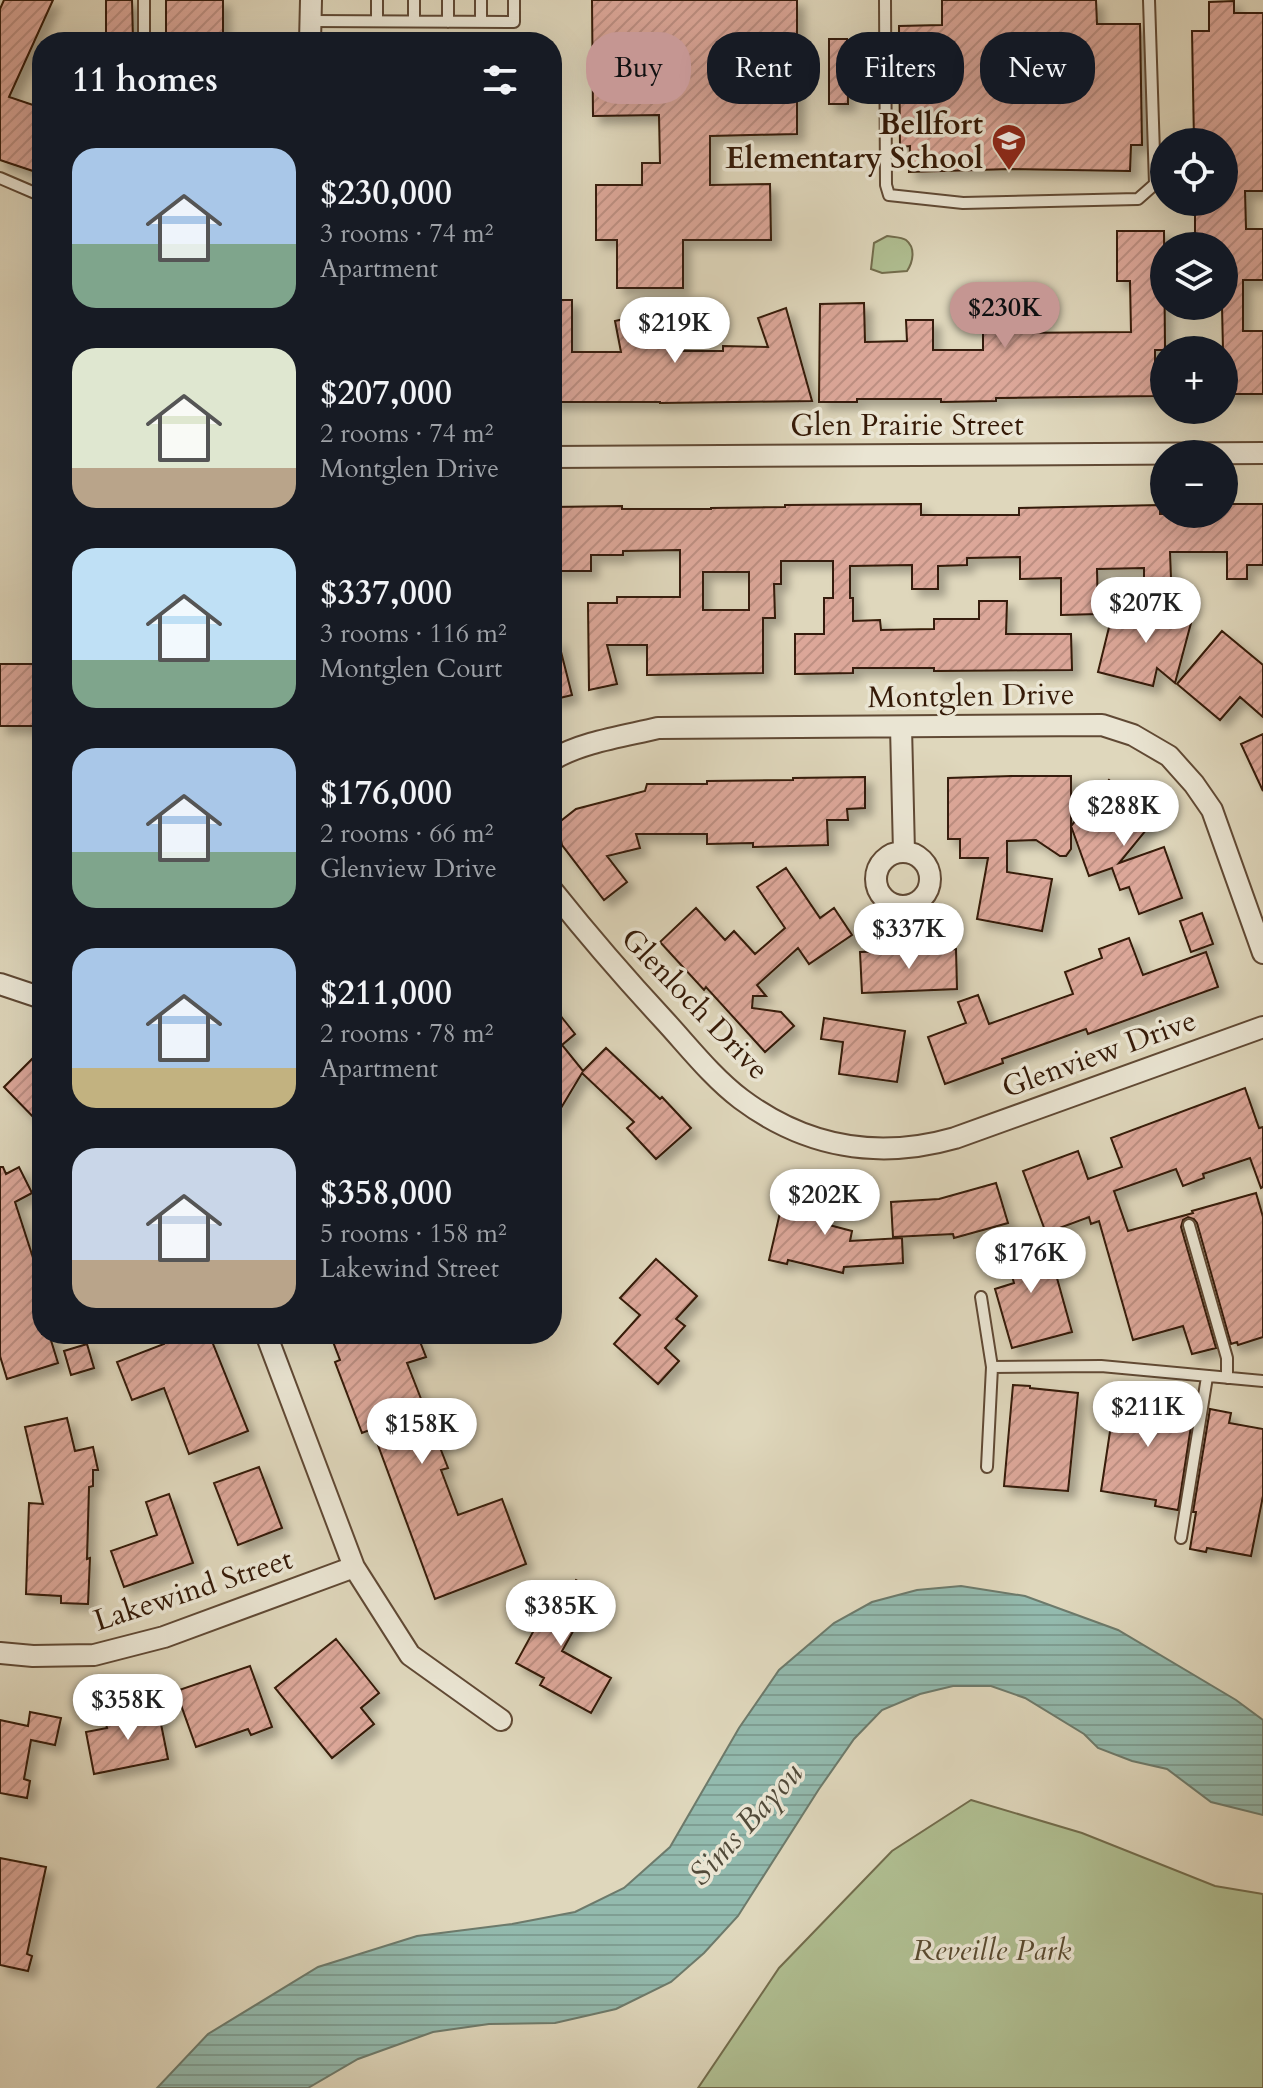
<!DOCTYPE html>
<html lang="en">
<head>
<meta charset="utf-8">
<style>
	:root { --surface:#171b24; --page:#20242c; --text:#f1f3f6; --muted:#9ea1a6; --accent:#c59692 }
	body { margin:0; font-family:Cardo,serif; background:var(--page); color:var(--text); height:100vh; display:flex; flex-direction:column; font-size:30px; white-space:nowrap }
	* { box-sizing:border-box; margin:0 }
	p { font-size:26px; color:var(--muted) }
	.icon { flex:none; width:44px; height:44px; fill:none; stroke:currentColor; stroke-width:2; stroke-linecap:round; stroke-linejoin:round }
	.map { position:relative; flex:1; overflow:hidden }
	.panel { position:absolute; left:32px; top:32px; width:530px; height:1312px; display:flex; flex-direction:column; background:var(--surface); border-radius:32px; box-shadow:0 8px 32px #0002 }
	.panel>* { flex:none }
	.hud { position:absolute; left:586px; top:32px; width:556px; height:72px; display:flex; gap:16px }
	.tools { position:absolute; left:1150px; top:128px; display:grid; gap:16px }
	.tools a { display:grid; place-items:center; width:88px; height:88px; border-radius:50%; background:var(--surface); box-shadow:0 8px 32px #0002; font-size:40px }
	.price { position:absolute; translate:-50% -68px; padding:0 18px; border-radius:28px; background:#fff; color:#222; font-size:26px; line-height:52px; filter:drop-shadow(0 2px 4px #0008) }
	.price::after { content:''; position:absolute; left:50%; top:48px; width:24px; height:18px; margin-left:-12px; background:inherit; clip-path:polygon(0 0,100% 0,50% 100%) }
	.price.active { background:var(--accent); color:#111 }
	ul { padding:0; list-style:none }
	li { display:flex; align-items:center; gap:24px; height:200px; padding:0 40px }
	li span { display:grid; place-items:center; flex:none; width:224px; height:160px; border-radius:24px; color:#555 }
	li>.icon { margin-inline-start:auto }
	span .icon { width:96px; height:96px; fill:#fffc; stroke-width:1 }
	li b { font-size:34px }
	h2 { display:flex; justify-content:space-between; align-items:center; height:96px; padding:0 40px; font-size:34px }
	.tag { padding:0 28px; border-radius:32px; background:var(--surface); box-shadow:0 8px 32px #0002; font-size:28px; line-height:72px }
	.tag.active { background:var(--accent); color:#111 }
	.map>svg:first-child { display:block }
</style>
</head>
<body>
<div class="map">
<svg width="1263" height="2088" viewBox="0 0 1263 2088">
	<defs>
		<pattern id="water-rules" width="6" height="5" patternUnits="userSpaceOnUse" patternTransform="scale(2)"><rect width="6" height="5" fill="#93baae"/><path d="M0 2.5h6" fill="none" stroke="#7f9f94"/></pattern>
		<pattern id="building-hatch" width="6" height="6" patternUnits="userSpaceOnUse" patternTransform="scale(2)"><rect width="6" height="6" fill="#dca799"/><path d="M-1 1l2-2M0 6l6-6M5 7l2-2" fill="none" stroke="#bd8f82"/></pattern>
		<filter id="shadow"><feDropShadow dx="7" dy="7" stdDeviation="4" flood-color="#0004"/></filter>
	</defs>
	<rect width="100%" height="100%" fill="#dfd7bc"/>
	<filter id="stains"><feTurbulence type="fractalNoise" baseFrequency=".0025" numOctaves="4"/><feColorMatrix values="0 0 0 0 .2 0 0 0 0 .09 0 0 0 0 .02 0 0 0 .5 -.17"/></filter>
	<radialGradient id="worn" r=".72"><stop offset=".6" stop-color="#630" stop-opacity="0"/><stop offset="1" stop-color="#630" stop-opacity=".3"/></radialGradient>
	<path fill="#b0bf92" stroke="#726c4c" stroke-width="2" d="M887 236C892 237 902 237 906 240 916 248 913 262 907 271L882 273 871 269 874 243Z
		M971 1800 1082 1833 1215 1886 1263 1894V2088H698L779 1968 892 1851Z"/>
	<path fill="url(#water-rules)" stroke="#6d7a6b" stroke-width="2" d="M961 1586 1025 1596 1118 1630 1236 1700 1263 1720V1815L1211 1802 1167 1769 1132 1761 1098 1748 1084 1734 1025 1698 991 1686H953L920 1694 882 1710 854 1739 819 1789 738 1916 704 1953 671 1982 616 2009 555 2023 489 2024 433 2032 358 2059 308 2088H157L208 2034 318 1967 417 1936 512 1924 575 1912 624 1888 670 1847 739 1728 779 1670 834 1623 872 1602 917 1590Z"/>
	<path fill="url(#building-hatch)" stroke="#351a07" stroke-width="2" fill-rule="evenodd" filter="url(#shadow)" d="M4 0H53L9 97 42 108V174L0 160V9Z
		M106 0H132L133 42H106Z
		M166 0H223V42H166Z
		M592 0H797V134L710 136V185L770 184 771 240H683V288H617V240H596V185H642V163H660L659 115 593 116Z
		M942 0H1096L1097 24H1140L1142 145H1131L1130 171 1010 169 909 172 910 146 900 147 899 26 942 25Z
		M1234 1V13H1263V191H1245L1246 229H1263V280H1243V331H1263V394H1224L1222 306H1224V246H1195V202H1224V142H1194L1192 31H1209V2Z
		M829 39H847L848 104H829Z
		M1117 231H1164L1165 350H1155V396L996 398V401L941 402V399H857V402H819L820 304 864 303 865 342 907 341 906 320H933V350H983V312H1009L1008 333 1131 332 1130 281H1117Z
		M552 300H572V352H621L615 321 680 306V351H723V346L768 347 758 318 786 308 812 401 660 403V402H552Z
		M921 504V515H1019V508L1160 505V514H1224V504H1263V565H1247V579H1227V552H1170L1171 579 1144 580V568L1097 569 1098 614 1061 615V578L1020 579V557L967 558V565L938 566V589H912V565L850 566V598H853V621L880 620 881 630 934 629V619H979V601H1007L1006 634H1071L1072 670 934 671V668H853V673L795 674V634H824V598H833V561H781V584H774L775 618H763V673L647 675V645H607L617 684 589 690 588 603H617V597H680V550L623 551V555H591V571H552V507L622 506V509H711V508L785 507V505ZM703 572H749V610H703Z
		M1161 600 1186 606 1182 621 1191 623 1175 683 1157 668 1153 686 1098 672 1113 611 1155 622Z
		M1222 631 1263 665V717L1240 697 1220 720 1177 684Z
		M558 640 572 695 552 700V641Z
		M0 664H42V726H0Z
		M1263 734V791L1241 744Z
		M1012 776H1071V849L1066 856H1060L1036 840 1007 841V872L1052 879 1042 931 977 919 988 858H960V839H948V778Z
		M865 777V808L847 809 848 820H827L828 845 753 847V843L707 844V834H636L640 848 607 856 627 882 604 900 562 845 557 824 576 809 645 791 647 784H707V781L793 780V778Z
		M1109 780 1156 818 1119 863 1164 847 1182 898 1139 914 1129 887 1120 890 1112 868 1089 876 1071 826Z
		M786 868 820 918 834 908 852 935 809 964 798 948 757 985 766 996H753L752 1008 781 1012 794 1026 765 1052 706 987 704 990 660 942 696 908 725 940 734 931 755 954 785 928 757 887Z
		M1202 913 1213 944 1191 952 1180 921Z
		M1129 938 1143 975 1206 952 1218 987 1088 1034 1086 1029 1002 1059 1003 1063 945 1084 928 1037 966 1023 958 1002 978 995 989 1024 1073 994 1065 972 1102 958 1099 949Z
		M956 949 957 989 862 993 860 952Z
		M552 1005 575 1034 562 1045 583 1071 606 1048 660 1099 662 1097 691 1128 656 1159 627 1128 634 1122 582 1073 552 1123V1088L557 1080 552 1075Z
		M824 1018 905 1031 897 1082 839 1074 843 1042 821 1039Z
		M42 1049V1126L4 1087Z
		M1245 1088 1259 1128 1263 1127V1187L1261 1188 1250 1158 1203 1174 1204 1178 1183 1186 1176 1169 1114 1191 1128 1231 1193 1213 1192 1211 1256 1193 1263 1217V1337L1238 1345 1237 1342 1231 1344 1197 1223 1194 1219 1188 1217 1183 1220 1181 1227 1216 1348 1192 1354 1183 1326 1133 1340 1099 1221 1091 1224 1089 1217 1046 1233 1023 1171 1078 1151 1088 1179 1122 1167 1111 1138Z
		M0 1167H3L6 1174 19 1167 32 1193 15 1202 35 1264 42 1261V1334H49L58 1363 7 1379 0 1356Z
		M996 1183 1008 1223 954 1238 953 1234 893 1237 891 1202 939 1199Z
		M786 1187 835 1198 829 1225 852 1231 850 1241 902 1238 903 1263 844 1267 843 1273 788 1260 787 1264 769 1260Z
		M1036 1231 1048 1273 1055 1271 1072 1332 1012 1348 995 1289 1014 1283 1002 1240Z
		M656 1259 697 1296 676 1319 685 1326 665 1348 679 1361 658 1384 614 1344 640 1315 620 1298Z
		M160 1334H209L248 1431 189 1454 164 1388 132 1400 117 1362 164 1344Z
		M330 1334H417L426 1357 407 1363 448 1468 441 1470 458 1515 502 1499 526 1564 435 1599 372 1429 362 1433 335 1362 340 1360Z
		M87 1344 94 1368 71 1375 64 1351Z
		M1013 1385 1030 1386V1388L1078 1393 1068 1491 1004 1486Z
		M1116 1392 1187 1404V1406L1194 1407 1178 1510 1155 1506 1156 1500 1101 1491Z
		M1210 1409 1231 1413 1229 1423 1263 1429V1496L1251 1556 1207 1548 1206 1552 1190 1549 1196 1512H1193Z
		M67 1418 75 1451 93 1447 98 1470H93V1486L89 1487 87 1559 90 1558 88 1604 61 1603V1596L26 1594 29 1503 43 1504 25 1427Z
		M259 1467 282 1528 238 1545 214 1483Z
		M169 1494 193 1563 124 1587 111 1551 157 1535 146 1502Z
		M576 1580 601 1594 587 1620 581 1617 562 1651 611 1678 591 1713 540 1685 544 1678 516 1663 533 1632 511 1620 524 1597 556 1615Z
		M336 1639 379 1693 361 1708 374 1724 332 1758 275 1688Z
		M250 1666 272 1727 251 1735 248 1729 196 1747 176 1691Z
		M158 1709 168 1759 94 1774 86 1732 107 1728 105 1719Z
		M30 1712 61 1718 55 1745 31 1740 24 1779 30 1781 27 1798 0 1793V1720L28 1726Z
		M0 1858 46 1867 27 1954 32 1956 28 1971 0 1965Z"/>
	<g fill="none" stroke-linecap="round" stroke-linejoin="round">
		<defs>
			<path id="service" d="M144 0V42
				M885 0 886 185 889 195 963 203 1138 199 1155 184 1149 0
				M312 21 514 22V0
				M377 21V0
				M414 21V0
				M448 22V0
				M481 22V0
				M0 178 42 196
				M1189 1225 1227 1358V1378
				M981 1297 992 1367 987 1467
				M992 1367 1101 1366 1263 1381
				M1181 1538 1207 1377"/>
			<path id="minor" d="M310 42 311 0
				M552 457 1263 453
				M901 727 904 852
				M552 760C581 742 625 736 658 728L1102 725 1133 735 1169 756 1194 784 1212 810 1263 953
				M876 879a27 27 0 1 1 54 0a27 27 0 1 1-54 0Z
				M552 890C588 935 625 978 664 1020 688 1046 712 1077 741 1099 805 1147 878 1160 955 1138L1263 1027
				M0 984 42 998
				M266 1334 354 1567 410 1655 501 1720
				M0 1653 33 1656 94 1655 164 1637 354 1567"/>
		</defs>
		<use href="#service" stroke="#604934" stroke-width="14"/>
		<use href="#minor" stroke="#604934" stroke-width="24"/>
		<use href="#service" stroke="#eae5d3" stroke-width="10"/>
		<use href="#minor" stroke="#eae5d3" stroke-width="20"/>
	</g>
	<defs>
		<symbol id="school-pin" viewBox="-11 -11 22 30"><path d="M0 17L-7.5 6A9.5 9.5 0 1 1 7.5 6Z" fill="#8f2418" stroke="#eae5d3"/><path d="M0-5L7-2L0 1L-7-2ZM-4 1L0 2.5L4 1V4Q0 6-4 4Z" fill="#fff"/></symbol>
	</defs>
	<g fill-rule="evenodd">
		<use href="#school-pin" x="989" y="121" width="40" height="54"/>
	</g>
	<g text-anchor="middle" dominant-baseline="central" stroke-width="7" stroke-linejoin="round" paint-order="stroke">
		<g font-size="30" font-weight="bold" fill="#351a07" stroke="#eae5d3" text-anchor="end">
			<text x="983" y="124">Bellfort<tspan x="983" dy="34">Elementary School</tspan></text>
		</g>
		<g font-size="30" fill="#351a07" stroke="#eae5d3">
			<text x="907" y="425">Glen Prairie Street</text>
			<text transform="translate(971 696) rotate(-1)">Montglen Drive</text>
			<text transform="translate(695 1004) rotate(46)">Glenloch Drive</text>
			<text transform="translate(1099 1054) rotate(-20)">Glenview Drive</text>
			<text transform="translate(193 1590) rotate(-18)">Lakewind Street</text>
		</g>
		<g font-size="30" font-style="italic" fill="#5a4c31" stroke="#eae5d3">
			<text x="992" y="1950">Reveille Park</text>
		</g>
		<g font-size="32" font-style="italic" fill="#514a39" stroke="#eae5d3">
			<text transform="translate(746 1824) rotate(-48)">Sims Bayou</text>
		</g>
	</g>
	<rect width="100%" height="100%" filter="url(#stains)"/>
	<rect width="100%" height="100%" fill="url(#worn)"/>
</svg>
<div class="tools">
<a><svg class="icon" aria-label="locate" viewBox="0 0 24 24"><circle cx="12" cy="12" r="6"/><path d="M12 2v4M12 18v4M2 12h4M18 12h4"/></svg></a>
<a><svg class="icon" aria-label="layers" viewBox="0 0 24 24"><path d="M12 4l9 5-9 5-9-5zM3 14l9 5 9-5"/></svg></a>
<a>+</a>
<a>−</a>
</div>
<b class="price active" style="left:1005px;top:350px">$230K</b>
<b class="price" style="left:675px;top:365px">$219K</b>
<b class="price" style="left:1146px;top:645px">$207K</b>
<b class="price" style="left:1124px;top:848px">$288K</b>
<b class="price" style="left:909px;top:971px">$337K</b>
<b class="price" style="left:825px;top:1237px">$202K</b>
<b class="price" style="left:1031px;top:1295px">$176K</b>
<b class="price" style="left:1148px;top:1449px">$211K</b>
<b class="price" style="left:422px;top:1466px">$158K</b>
<b class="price" style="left:561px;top:1648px">$385K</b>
<b class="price" style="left:128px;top:1742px">$358K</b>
<div class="hud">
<a class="tag active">Buy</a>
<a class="tag">Rent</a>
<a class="tag">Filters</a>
<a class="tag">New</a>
</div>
<section class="panel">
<h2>11 homes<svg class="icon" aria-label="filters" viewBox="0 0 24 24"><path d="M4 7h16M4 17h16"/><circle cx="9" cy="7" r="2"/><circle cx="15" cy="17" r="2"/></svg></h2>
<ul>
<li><span style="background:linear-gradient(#a9c7e8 60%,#7fa58c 0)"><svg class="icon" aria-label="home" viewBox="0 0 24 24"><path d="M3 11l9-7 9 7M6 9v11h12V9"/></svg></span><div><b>$230,000</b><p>3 rooms · 74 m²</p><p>Apartment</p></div></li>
<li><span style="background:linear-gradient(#dfe7d0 75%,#b9a48a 0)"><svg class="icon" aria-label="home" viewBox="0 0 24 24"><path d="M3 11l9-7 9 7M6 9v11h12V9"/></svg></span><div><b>$207,000</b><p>2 rooms · 74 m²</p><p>Montglen Drive</p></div></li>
<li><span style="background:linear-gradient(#bfe0f5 70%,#7fa58c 0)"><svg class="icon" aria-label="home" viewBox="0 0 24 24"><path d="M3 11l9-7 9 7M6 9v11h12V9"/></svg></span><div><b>$337,000</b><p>3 rooms · 116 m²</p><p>Montglen Court</p></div></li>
<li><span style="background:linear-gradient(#a9c7e8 65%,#7fa58c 0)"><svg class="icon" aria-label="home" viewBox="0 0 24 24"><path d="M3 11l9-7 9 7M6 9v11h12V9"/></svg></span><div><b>$176,000</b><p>2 rooms · 66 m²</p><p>Glenview Drive</p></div></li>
<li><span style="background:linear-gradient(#a9c7e8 75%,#c2b280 0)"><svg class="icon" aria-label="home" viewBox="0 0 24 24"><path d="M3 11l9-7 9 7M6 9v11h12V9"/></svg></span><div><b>$211,000</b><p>2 rooms · 78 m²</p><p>Apartment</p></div></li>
<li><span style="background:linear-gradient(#c9d6e8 70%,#b9a48a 0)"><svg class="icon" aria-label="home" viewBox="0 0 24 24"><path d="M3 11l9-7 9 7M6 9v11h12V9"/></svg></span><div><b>$358,000</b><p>5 rooms · 158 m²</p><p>Lakewind Street</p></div></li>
</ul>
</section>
</div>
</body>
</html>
